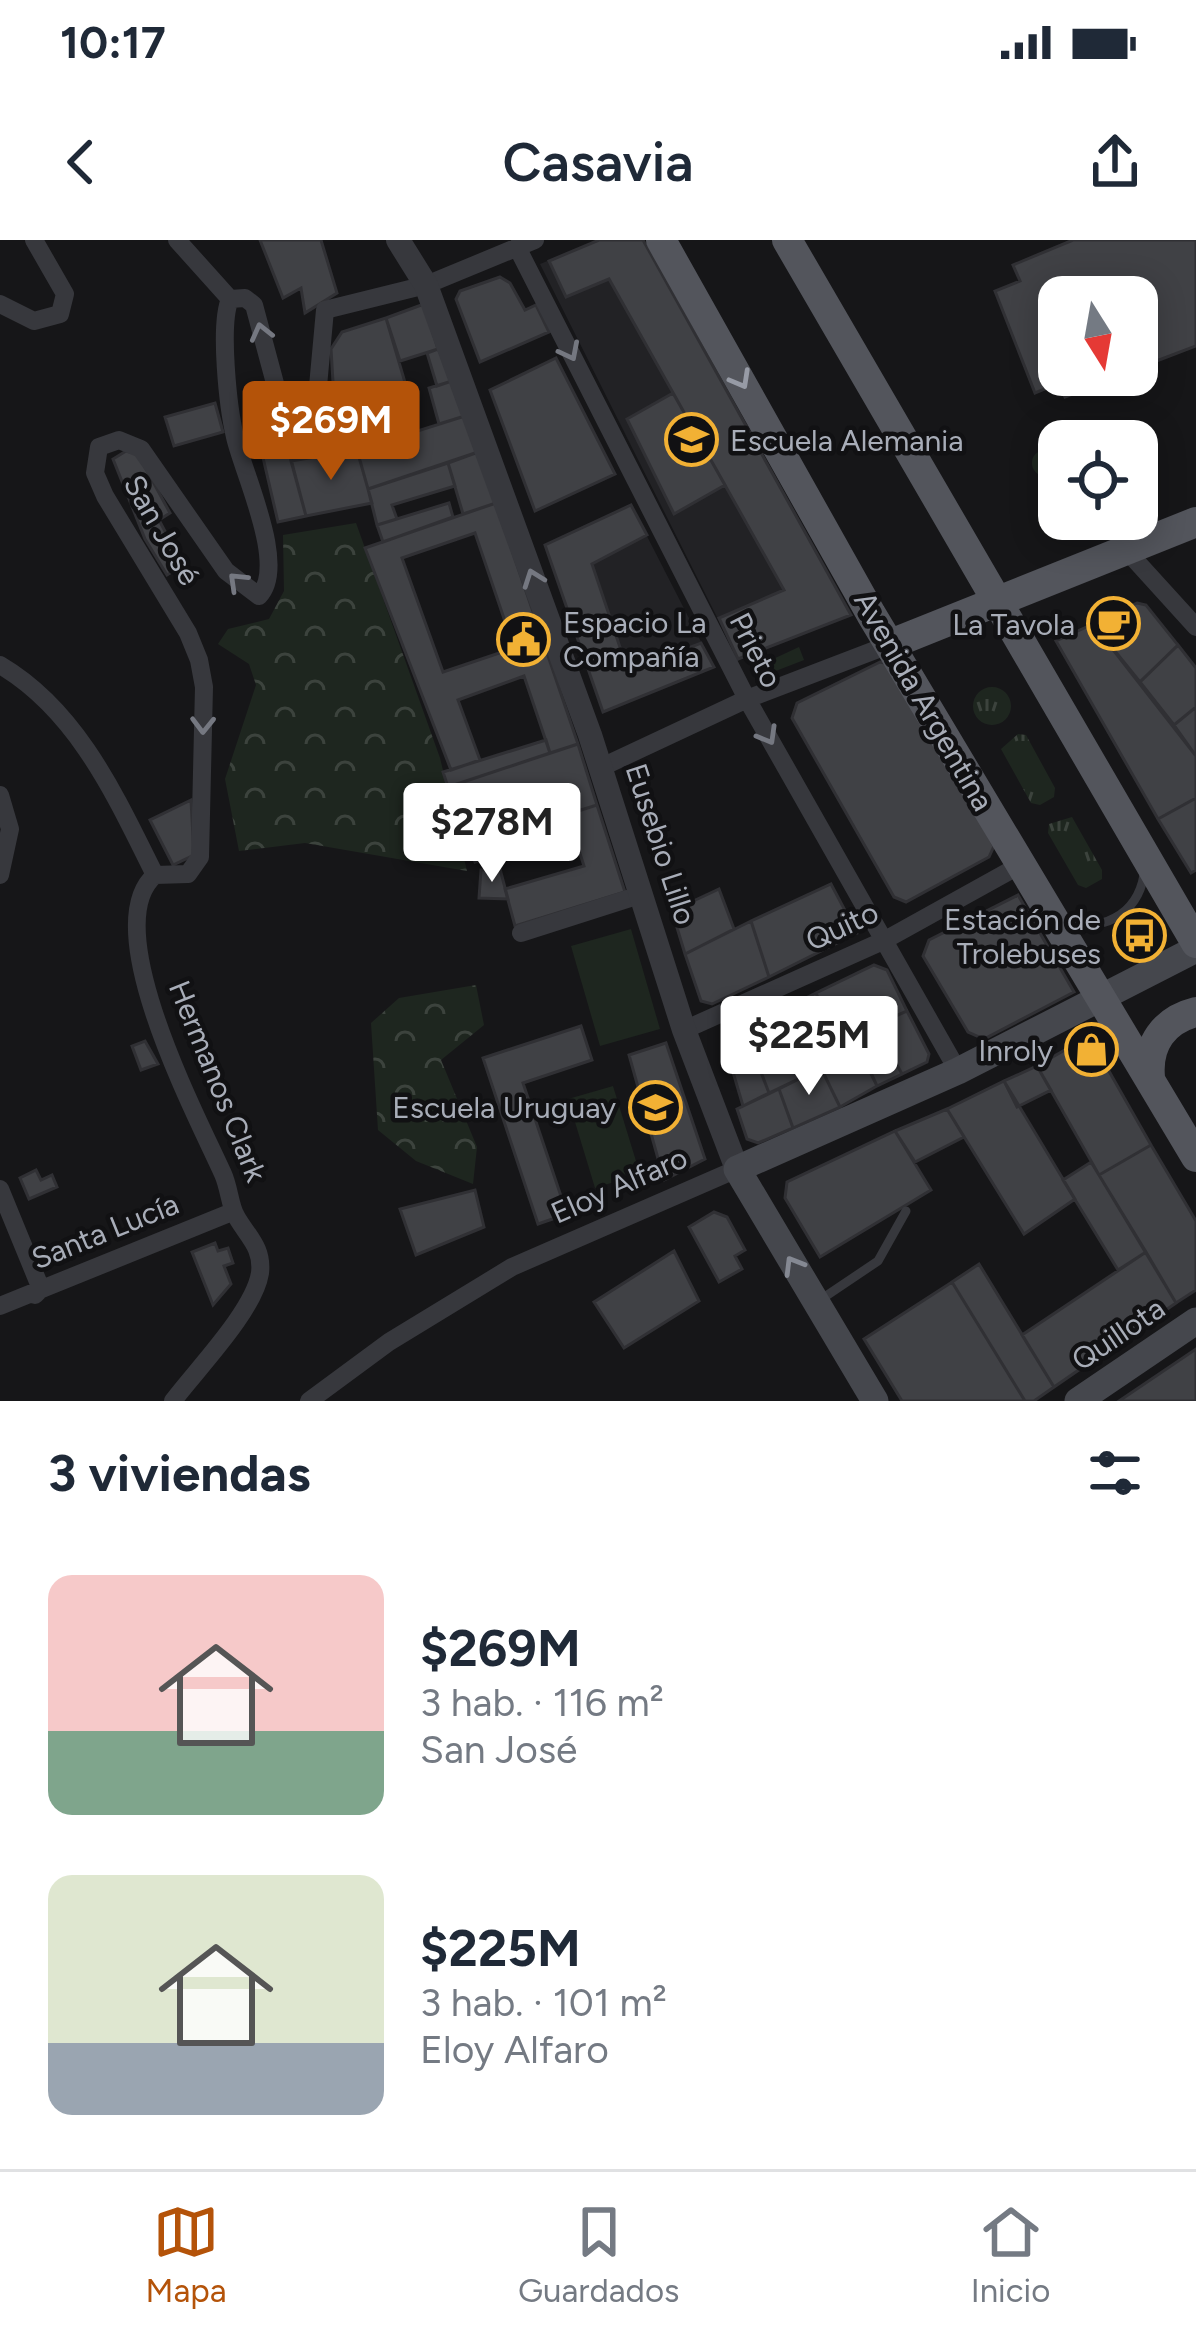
<!DOCTYPE html>
<html lang="es">
<head>
<meta charset="utf-8">
<style>
	:root { --surface:#fff; --page:#f2f2f3; --text:#1f2937; --muted:#747a83; --line:#e0e1e3; --accent:#b45309 }
	body { margin:0; font-family:Figtree,sans-serif; background:var(--page); color:var(--text); height:100vh; display:flex; flex-direction:column; font-size:45px; white-space:nowrap }
	* { box-sizing:border-box; margin:0 }
	p { font-size:39px; color:var(--muted) }
	.icon { flex:none; width:66px; height:66px; fill:none; stroke:currentColor; stroke-width:2; stroke-linecap:round; stroke-linejoin:round }
	.map { position:relative; height:1161px; overflow:hidden }
	.details { display:flex; flex-direction:column; background:var(--surface); flex:1 }
	.details>* { flex:none }
	.needle { width:78px; rotate:169deg }
	.tools { position:absolute; left:1038px; top:36px; display:grid; gap:24px }
	.tools a { display:grid; place-items:center; width:120px; height:120px; border-radius:24px; background:var(--surface); box-shadow:0 6px 30px #0003; font-size:60px }
	.price { position:absolute; translate:-50% -102px; padding:0 27px; border-radius:12px; background:#fff; color:#222; font-size:39px; line-height:78px; filter:drop-shadow(0 3px 6px #0008) }
	.price::after { content:''; position:absolute; left:50%; top:72px; width:36px; height:27px; margin-left:-18px; background:inherit; clip-path:polygon(0 0,100% 0,50% 100%) }
	.price.on { background:var(--accent); color:#fff }
	ul { padding:0; list-style:none }
	li { display:flex; align-items:center; gap:36px; height:300px; padding:0 48px }
	li span { display:grid; place-items:center; flex:none; width:336px; height:240px; border-radius:24px; color:#555 }
	li>.icon { margin-inline-start:auto }
	span .icon { width:144px; height:144px; fill:#fffc; stroke-width:1 }
	li b { font-size:51px }
	h2 { display:flex; justify-content:space-between; align-items:center; height:144px; padding:0 48px; font-size:51px }
	.status { display:flex; justify-content:space-between; align-items:center; height:84px; padding:0 60px; background:var(--surface); direction:ltr }
	.status svg { height:33px; fill:currentColor }
	header { display:flex; justify-content:space-between; align-items:center; height:156px; padding:0 48px; background:var(--surface); font-size:54px; font-weight:600 }
	.tab-bar { display:flex; justify-content:space-around; align-items:center; height:168px; border-top:3px solid var(--line); background:var(--surface); font-size:33px; color:var(--muted) }
	.tab-bar a { display:grid; justify-items:center; gap:6px }
	.tab-bar .on { color:var(--accent) }
	.map>svg:first-child { display:block }
</style>
</head>
<body>
<div class="status"><b>10:17</b><svg viewBox="0 0 49 12"><path d="M0 12V9h3v3zM5 12V6h3v6zM10 12V3h3v9zM15 12V0h3v12zM26 1h20v11H26zM47 4h2v5h-2z"/></svg></div>
<header><svg class="icon" aria-label="back" viewBox="0 0 24 24"><path d="M15 5l-7 7 7 7"/></svg>Casavia<svg class="icon" aria-label="share" viewBox="0 0 24 24"><path d="M12 15V3M7 8l5-5 5 5M5 13v7h14v-7"/></svg></header>
<div class="map">
<svg width="1196" height="1161" viewBox="0 0 1196 1161">
	<defs>
		<pattern id="grass-tufts" width="24" height="20" patternUnits="userSpaceOnUse" patternTransform="scale(3)"><rect width="24" height="20" fill="#1e261f"/><path d="M3 7l-1-3M5 7V3M7 7l1-3M15 17l-1-3M17 17v-4M19 17l1-3" fill="none" stroke="#3c433d"/></pattern>
		<pattern id="forest-crowns" width="20" height="18" patternUnits="userSpaceOnUse" patternTransform="scale(3)"><rect width="20" height="18" fill="#1e261f"/><path d="M2 6a3 3 0 1 1 6 0M12 15a3 3 0 1 1 6 0" fill="none" stroke="#3c433d"/></pattern>
	</defs>
	<rect width="100%" height="100%" fill="#161618"/>
	<path fill="#222225" d="M599 0H643L851 375 738 419 540 24Z
		M631 265 714 427 603 472 545 305Z"/>
	<path fill="url(#grass-tufts)" d="M1032 223a13 13 0 1 1 26 0a13 13 0 1 1-26 0Z
		M973 466a19 19 0 1 1 38 0a19 19 0 1 1-38 0Z
		M1018 494 1026 495 1055 548 1054 557 1040 565 1031 563 1001 509Z
		M1072 577 1102 630V639L1086 648 1078 645 1048 593 1049 584Z"/>
	<path fill="url(#forest-crowns)" d="M356 283 440 518 467 631 305 603 239 611 225 539 256 445 249 424 218 404 228 389 269 379 284 351 283 295Z
		M799 407 804 420 760 437 756 427Z
		M476 745 484 785 441 820 477 907 473 944 416 921 378 890 371 783 399 758Z"/>
	<path fill="#1e261f" d="M631 689 660 789 600 806 571 706Z
		M613 846 640 934 595 948 568 859Z"/>
	<path fill="#404145" stroke="#303034" stroke-width="3" fill-rule="evenodd" d="M260 0H321L337 53 305 73 301 48 283 58Z
		M599 0H643L851 375 738 419 719 378 784 350 609 39 566 57 549 21Z
		M1196 0V106L1146 125 1150 136 1126 146 1122 135H1137V57H1059V135H1120L1065 157 1059 143 1035 153 995 51 1020 41 1013 25 1073 0Z
		M500 37 510 43 525 70 536 65 549 92 480 122 456 59 460 51Z
		M424 64 438 109 400 121 386 78Z
		M386 78 409 156 374 166 370 148 334 159 331 109 342 92Z
		M438 109 455 140 437 146 427 113Z
		M556 118 615 234 535 271 490 150Z
		M455 140 468 175 439 184 429 148Z
		M359 151 375 205 338 214 334 159Z
		M673 153 725 245 674 274 627 179Z
		M215 163 223 192 174 206 165 177Z
		M279 174 306 276 278 282 254 179Z
		M468 175 481 211 368 249 357 210Z
		M357 210 372 263 306 276 291 221Z
		M126 211 138 214 170 273 159 280 183 325 167 335 145 299 113 219Z
		M481 211 496 263 463 274 448 223Z
		M448 223 455 246 392 265 397 279 377 285 368 249Z
		M449 263 453 277 383 302 377 285Z
		M496 263 578 504 550 513 524 436 458 460 480 520 451 530 365 308ZM475 293 514 408 443 432 402 318Z
		M631 265 647 295 592 324 628 431 701 403 714 427 603 472 545 305Z
		M1137 363 1146 365 1178 405 1140 442 1093 384Z
		M1093 384 1196 516V558L1158 579 1056 401Z
		M1178 405 1196 428V467L1174 485 1140 442Z
		M880 422 894 425 994 606 989 617 906 662 894 657 792 478 797 463Z
		M1196 467V516L1174 485Z
		M546 500 550 513 448 547 443 532Z
		M578 504 597 565 497 597 502 613 475 622 465 594 456 597 446 564 453 562 448 547Z
		M1196 558V630L1191 633 1158 579Z
		M191 560 194 615 173 625 150 580Z
		M597 565 625 652 515 686 505 649 584 626 567 574Z
		M500 629 508 659 479 658 481 630Z
		M831 644 857 693 769 737 751 681Z
		M719 649 734 689 685 714 672 671Z
		M1018 655 1074 752 984 799 968 792 923 716 929 700Z
		M751 681 769 737 712 764 701 761 685 714Z
		M874 725 887 730 907 771 837 802 816 753Z
		M816 753 829 783 806 793 794 764Z
		M794 764 821 828 769 853 744 788Z
		M907 771 929 814 927 822 902 834 875 785Z
		M581 786 592 820 523 843 567 974 538 984 483 818Z
		M744 788 769 853 743 866 723 798Z
		M1089 796 1151 905 1099 935 1037 826Z
		M145 801 158 824 141 830 132 806Z
		M666 803 705 919 664 940 629 815Z
		M859 809 877 846 840 867 821 828Z
		M889 810 902 834 877 846 865 820Z
		M1037 826 1051 850 1017 867 1004 841Z
		M821 828 840 867 793 888 779 849Z
		M1004 841 1075 959 1024 994 947 869Z
		M779 849 793 888 758 903 747 899 737 869Z
		M947 869 964 897 915 922 895 891Z
		M895 891 931 950 820 1017 785 958 787 942Z
		M1151 905 1196 981V1050L1176 1063 1099 935Z
		M1091 922 1146 1012 1118 1030 1063 940Z
		M36 930 41 940 52 935 57 947 29 959 20 938Z
		M475 950 484 987 416 1015 400 969Z
		M714 972 727 977 745 1010 735 1016 742 1029 719 1042 689 987Z
		M215 1003 218 1011 228 1008 233 1023 224 1026 231 1044 213 1065 192 1012Z
		M674 1011 699 1061 624 1108 594 1062Z
		M1146 1012 1176 1063 1054 1147 1022 1095Z
		M979 1024 1054 1147 1034 1161H1025L952 1042Z
		M952 1042 1025 1161H902L864 1099Z
		M1196 1109V1161H1119Z"/>
	<g fill="none" stroke-linecap="round" stroke-linejoin="round">
		<path stroke="#37383d" stroke-width="9" d="M1063 680C1101 694 1137 675 1144 635
			M820 1060 878 1021 906 971"/>
		<path stroke="#37383d" stroke-width="18" d="M177 0 230 59
			M517 7 747 459 958 831
			M0 64 34 81 60 74 65 54 34 0
			M1127 311 1196 387
			M0 425C78 471 116 557 155 635
			M602 527 747 459 891 404
			M0 555 10 589 0 635
			M155 635 188 634 200 617 204 447 199 420 188 393 105 256 95 233 99 207 119 200 141 209 226 331 259 356C288 326 243 233 235 197 228 167 219 85 230 59L245 58 254 65 287 188 297 192 315 179 325 70 426 45 535 0
			M155 635C96 686 197 876 223 934 229 947 230 966 236 976 247 996 263 1007 260 1033 254 1071 197 1129 173 1161
			M521 693 643 654
			M684 790 885 700 1020 625
			M0 949 41 1049 35 1055
			M0 1066 232 972
			M309 1161 389 1102 512 1027 737 929"/>
		<path stroke="#37383d" stroke-width="24" d="M398 0 426 45 590 495 684 790 737 929"/>
		<path stroke="#45474d" stroke-width="27" d="M875 1161 737 929 958 831 1196 709
			M1078 1161 1196 1081"/>
		<path stroke="#53555c" stroke-width="30" d="M661 0 871 374 1196 917
			M787 0 1196 703
			M891 404 1196 282
			M1150 837C1147 804 1164 780 1196 772"/>
	</g>
	<defs><path id="oneway-chevron" d="M-2-3.5L2.5 0L-2 3.5" fill="none" stroke-width="1.6" stroke-linecap="round" stroke-linejoin="round" transform="scale(3)"/></defs>
	<g stroke="#757881">
		<use href="#oneway-chevron" transform="translate(261 92) rotate(-104)"/>
		<use href="#oneway-chevron" transform="translate(570 112) rotate(63)"/>
		<use href="#oneway-chevron" transform="translate(533 338) rotate(-110)"/>
		<use href="#oneway-chevron" transform="translate(237 341) rotate(-136)"/>
		<use href="#oneway-chevron" transform="translate(203 485) rotate(91)"/>
		<use href="#oneway-chevron" transform="translate(768 496) rotate(60)"/>
	</g>
	<use stroke="#979ba6" href="#oneway-chevron" transform="translate(741 140) rotate(61)"/>
	<use stroke="#858993" href="#oneway-chevron" transform="translate(793 1025) rotate(-121)"/>
	<defs>
		<symbol id="school-ring" viewBox="-11 -11 22 22"><circle r="9.5" fill="#111113" stroke="#f2b134" stroke-width="1.5"/><path d="M0-5L7-2L0 1L-7-2ZM-4 1L0 2.5L4 1V4Q0 6-4 4Z" fill="#f2b134"/></symbol>
		<symbol id="cafe-ring" viewBox="-11 -11 22 22"><circle r="9.5" fill="#111113" stroke="#f2b134" stroke-width="1.5"/><path d="M-5.5-4.5H6V0H3Q3 3.5 0 3.5H-2.5Q-5.5 3.5-5.5 0ZM3-3.2v2h1.7v-2ZM-6 4.5H4V6H-6Z" fill="#f2b134"/></symbol>
		<symbol id="civic-ring" viewBox="-11 -11 22 22"><circle r="9.5" fill="#111113" stroke="#f2b134" stroke-width="1.5"/><path d="M-.6-6.5H3V-4.5H.6V-3L4-1V1h2V6H-6V1h2V-1L-.6-3ZM-1.2 2.5V6h2.4V2.5Z" fill="#f2b134"/></symbol>
		<symbol id="bus-ring" viewBox="-11 -11 22 22"><circle r="9.5" fill="#111113" stroke="#f2b134" stroke-width="1.5"/><path d="M-5-6H5V4H4V6H2V4H-2V6H-4V4H-5ZM-3.5-4V0h7V-4ZM-3.5 1.2v1.5H-2V1.2ZM2 1.2v1.5H3.5V1.2Z" fill="#f2b134"/></symbol>
		<symbol id="shop-ring" viewBox="-11 -11 22 22"><circle r="9.5" fill="#111113" stroke="#f2b134" stroke-width="1.5"/><path d="M-5-2.5h2.3a2.7 3.5 0 0 1 5.4 0H5L5.5 6h-11ZM-1.5-2.5h3a1.5 2.3 0 0 0-3 0Z" fill="#f2b134"/></symbol>
	</defs>
	<g fill-rule="evenodd">
		<use href="#school-ring" x="662" y="170" width="59" height="59"/>
		<use href="#cafe-ring" x="1084" y="354" width="59" height="59"/>
		<use href="#civic-ring" x="494" y="370" width="59" height="59"/>
		<use href="#bus-ring" x="1110" y="666" width="59" height="59"/>
		<use href="#shop-ring" x="1062" y="780" width="59" height="59"/>
		<use href="#school-ring" x="626" y="838" width="59" height="59"/>
	</g>
	<g text-anchor="middle" dominant-baseline="central" stroke-width="9" stroke-linejoin="round" paint-order="stroke">
		<g font-size="30" fill="#a8adb8" stroke="#111113" text-anchor="end">
			<text x="730" y="200" text-anchor="start">Escuela Alemania</text>
			<text x="563" y="382" text-anchor="start">Espacio La<tspan x="563" dy="34">Compañía</tspan></text>
			<text x="1075" y="384">La Tavola</text>
			<text x="1101" y="679">Estación de<tspan x="1101" dy="34">Trolebuses</tspan></text>
			<text x="1053" y="810">Inroly</text>
			<text x="616" y="867">Escuela Uruguay</text>
		</g>
		<g font-size="30" fill="#a8adb8" stroke="#111113">
			<text transform="translate(162 290) rotate(60)">San José</text>
			<text transform="translate(756 410) rotate(63)">Prieto</text>
			<text transform="translate(924 461) rotate(60)">Avenida Argentina</text>
			<text transform="translate(661 604) rotate(72)">Eusebio Lillo</text>
			<text transform="translate(842 686) rotate(-25)">Quito</text>
			<text transform="translate(218 841) rotate(68)">Hermanos Clark</text>
			<text transform="translate(619 945) rotate(-24)">Eloy Alfaro</text>
			<text transform="translate(105 991) rotate(-22)">Santa Lucía</text>
			<text transform="translate(1118 1094) rotate(-34)">Quillota</text>
		</g>
	</g>
</svg>
<div class="tools">
<a><svg class="needle" viewBox="-14 -14 28 28"><path d="M0-13l5 13h-10z" fill="#e53935"/><path d="M0 13l5-13h-10z" fill="#747a83"/></svg></a>
<a><svg class="icon" aria-label="locate" viewBox="0 0 24 24"><circle cx="12" cy="12" r="6"/><path d="M12 2v4M12 18v4M2 12h4M18 12h4"/></svg></a>
</div>
<b class="price on" style="left:331px;top:243px">$269M</b>
<b class="price" style="left:492px;top:645px">$278M</b>
<b class="price" style="left:809px;top:858px">$225M</b>
</div>
<section class="details">
<h2>3 viviendas<svg class="icon" aria-label="filters" viewBox="0 0 24 24"><path d="M4 7h16M4 17h16"/><circle cx="9" cy="7" r="2"/><circle cx="15" cy="17" r="2"/></svg></h2>
<ul>
<li><span style="background:linear-gradient(#f6c9c9 65%,#7fa58c 0)"><svg class="icon" aria-label="home" viewBox="0 0 24 24"><path d="M3 11l9-7 9 7M6 9v11h12V9"/></svg></span><div><b>$269M</b><p>3 hab. · 116 m²</p><p>San José</p></div></li>
<li><span style="background:linear-gradient(#dfe7d0 70%,#9aa5b1 0)"><svg class="icon" aria-label="home" viewBox="0 0 24 24"><path d="M3 11l9-7 9 7M6 9v11h12V9"/></svg></span><div><b>$225M</b><p>3 hab. · 101 m²</p><p>Eloy Alfaro</p></div></li>
</ul>
</section>
<nav class="tab-bar">
<a class="on"><svg class="icon" aria-label="map" viewBox="0 0 24 24"><path d="M3 6l6-2 6 2 6-2v14l-6 2-6-2-6 2zM9 4v14M15 6v14"/></svg>Mapa</a>
<a><svg class="icon" aria-label="saved" viewBox="0 0 24 24"><path d="M7 4h10v16l-5-4-5 4z"/></svg>Guardados</a>
<a><svg class="icon" aria-label="home" viewBox="0 0 24 24"><path d="M3 11l9-7 9 7M6 9v11h12V9"/></svg>Inicio</a>
</nav>
</body>
</html>
